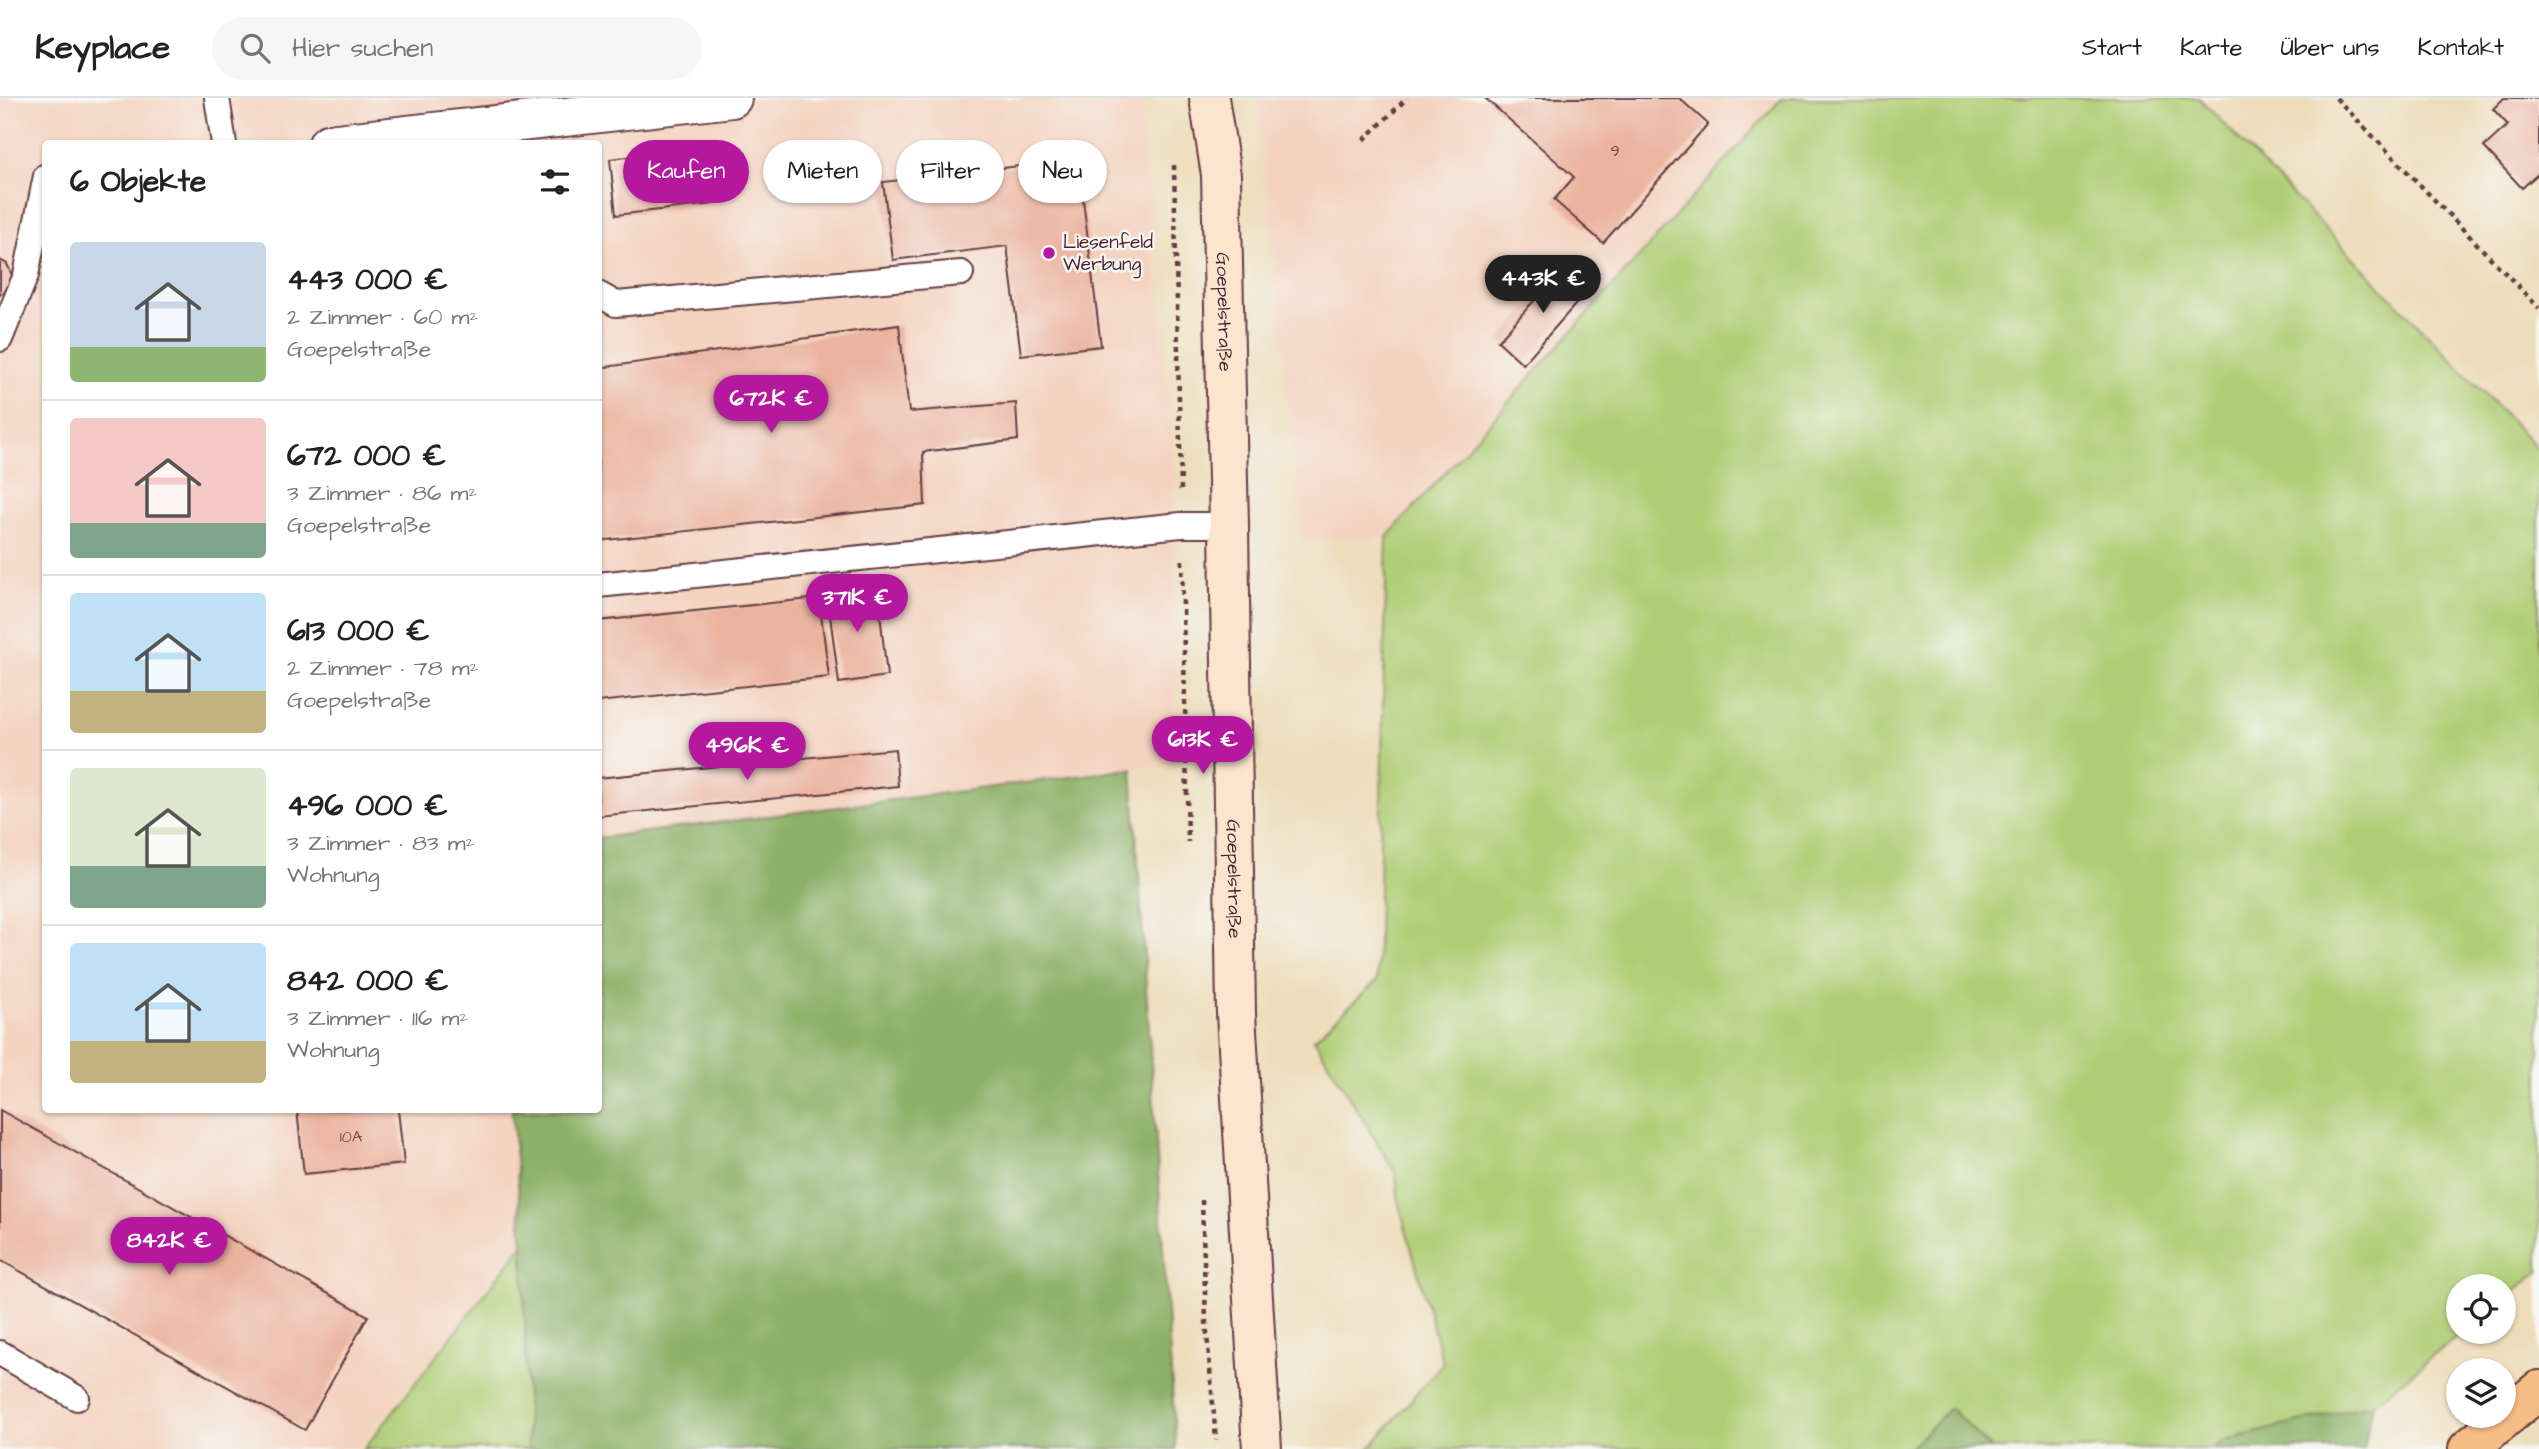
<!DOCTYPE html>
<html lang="de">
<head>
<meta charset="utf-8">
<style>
	:root { --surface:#fff; --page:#f6f6f6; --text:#222; --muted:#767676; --line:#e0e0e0; --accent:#b5179e }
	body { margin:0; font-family:"Architects Daughter",sans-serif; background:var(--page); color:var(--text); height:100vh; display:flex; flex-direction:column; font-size:26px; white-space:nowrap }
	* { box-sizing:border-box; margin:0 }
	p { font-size:23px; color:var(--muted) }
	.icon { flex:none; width:38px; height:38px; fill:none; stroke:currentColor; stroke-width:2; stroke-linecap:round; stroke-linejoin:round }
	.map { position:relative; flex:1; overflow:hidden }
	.panel { position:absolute; left:42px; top:42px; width:560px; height:973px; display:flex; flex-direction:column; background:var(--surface); border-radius:7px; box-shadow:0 2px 5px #0004 }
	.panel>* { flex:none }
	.hud { position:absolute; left:623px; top:42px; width:665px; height:63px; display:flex; gap:14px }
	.fabs { position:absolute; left:2446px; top:1176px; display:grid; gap:14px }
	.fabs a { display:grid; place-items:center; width:70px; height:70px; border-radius:50%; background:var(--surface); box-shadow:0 2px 5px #0004; font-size:35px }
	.price { position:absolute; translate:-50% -60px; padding:0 16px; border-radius:24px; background:var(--accent); color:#fff; font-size:23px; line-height:46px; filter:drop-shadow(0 2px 4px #0008) }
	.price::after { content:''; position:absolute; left:50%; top:42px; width:21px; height:16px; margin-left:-10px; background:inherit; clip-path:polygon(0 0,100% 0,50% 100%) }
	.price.current { background:#222; color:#fff }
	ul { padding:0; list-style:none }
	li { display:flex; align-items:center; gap:21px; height:175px; padding:0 28px }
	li+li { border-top:2px solid var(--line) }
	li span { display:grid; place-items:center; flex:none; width:196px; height:140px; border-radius:7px; color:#555 }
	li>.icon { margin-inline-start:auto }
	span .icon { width:84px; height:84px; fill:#fffc; stroke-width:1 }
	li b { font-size:30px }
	h2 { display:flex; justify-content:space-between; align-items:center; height:84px; padding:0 28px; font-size:30px }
	.pill { padding:0 24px; border-radius:32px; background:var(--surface); box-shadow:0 2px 5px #0004; font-size:24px; line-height:63px }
	.pill.current { background:var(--accent); color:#fff }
	header { display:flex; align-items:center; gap:42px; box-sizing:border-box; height:98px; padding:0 35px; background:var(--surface); border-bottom:2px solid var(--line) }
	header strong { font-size:33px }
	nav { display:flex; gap:38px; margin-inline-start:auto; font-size:24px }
	.search { width:490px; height:63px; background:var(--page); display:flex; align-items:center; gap:18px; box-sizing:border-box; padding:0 24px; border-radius:38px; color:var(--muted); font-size:26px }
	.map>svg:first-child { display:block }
</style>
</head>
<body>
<header>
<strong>Keyplace</strong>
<div class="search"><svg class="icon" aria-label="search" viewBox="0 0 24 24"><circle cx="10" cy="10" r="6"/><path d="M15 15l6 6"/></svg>Hier suchen</div>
<nav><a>Start</a><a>Karte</a><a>Über uns</a><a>Kontakt</a></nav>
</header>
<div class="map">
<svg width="2539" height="1351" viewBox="0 0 2539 1351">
	<rect width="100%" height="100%" fill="#f6f6f2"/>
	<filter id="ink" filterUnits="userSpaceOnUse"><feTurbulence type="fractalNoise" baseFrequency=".0143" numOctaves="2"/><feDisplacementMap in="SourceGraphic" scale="14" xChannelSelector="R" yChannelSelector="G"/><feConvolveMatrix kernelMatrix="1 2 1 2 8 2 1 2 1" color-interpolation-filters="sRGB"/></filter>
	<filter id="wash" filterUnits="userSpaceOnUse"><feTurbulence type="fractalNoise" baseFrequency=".00686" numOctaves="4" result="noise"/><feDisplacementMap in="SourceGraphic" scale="28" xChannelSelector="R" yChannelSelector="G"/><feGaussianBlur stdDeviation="1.57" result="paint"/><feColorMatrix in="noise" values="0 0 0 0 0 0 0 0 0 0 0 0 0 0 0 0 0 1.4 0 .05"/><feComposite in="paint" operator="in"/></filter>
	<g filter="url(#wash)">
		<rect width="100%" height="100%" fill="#edb"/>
		<path fill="#f4d3c0" d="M0 0H1140L1176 388 1175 665 599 740 598 46H46V1012H512L523 1147 357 1351H0Z
			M1257 0H1782L1387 439 1302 442Z"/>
		<path fill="#b0ce76" stroke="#7d7650" stroke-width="2" d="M1782 0H2199L2539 352V1173L2504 1201V1188H2459V1234H2463L2373 1306 2222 1343 2214 1351H1992L1950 1310 1909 1351H1369L1443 1265 1399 1106 1396 1076 1314 941 1377 883 1387 439Z
			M523 1147 528 1351H364Z"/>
		<path fill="#8cb167" stroke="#6b6849" stroke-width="2" d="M1132 671 1176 1351H528L523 1147 512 1012H598L599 740Z
			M2373 1306 2364 1351H2214L2222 1343Z
			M1950 1310 1991 1351H1992H1909Z"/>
		<g id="blocks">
			<path fill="#ecb39f" d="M1485 0H1679L1708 26 1603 145 1554 102 1574 79Z
				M2504 0H2539V75L2522 90 2484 49 2508 27 2493 11Z
				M706 50 712 106 616 117 610 61Z
				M1078 61 1101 248 1021 257 1007 148 893 162 883 84Z
				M0 162 7 166 12 177 10 189 0 197Z
				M1564 169 1589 191 1523 266 1498 243Z
				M899 227 909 314 1016 305 1018 342 923 354 925 407 598 443V270Z
				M877 488 887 578 839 585 827 495Z
				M819 500 829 579 598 604V523Z
				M895 651 898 688 598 718V680Z
				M0 1012 368 1218 305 1332 0 1162Z
				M297 1012H398L404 1066 304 1076Z"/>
		</g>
	</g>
	<g filter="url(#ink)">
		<use href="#blocks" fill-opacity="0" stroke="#633c41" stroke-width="2"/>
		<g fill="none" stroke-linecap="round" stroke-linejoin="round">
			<defs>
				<path id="lane" d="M217 0 224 46
					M598 196 616 206 961 175
					M0 241 26 177 46 78
					M598 487 1181 427H1229
					M0 1255 77 1300"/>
				<path id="street" d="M328 46 732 0"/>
				<g id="secondary">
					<path id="s1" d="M1209 0 1221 77 1229 427 1236 916 1262 1351"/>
				</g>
				<path id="primary" d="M2468 1351 2539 1292"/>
			</defs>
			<use href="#lane" stroke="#633c41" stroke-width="28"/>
			<use href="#street" stroke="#633c41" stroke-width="42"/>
			<use href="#secondary" stroke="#633c41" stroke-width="42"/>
			<use href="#primary" stroke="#633c41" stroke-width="42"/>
			<path stroke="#633c41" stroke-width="4.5" stroke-dasharray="5 5" stroke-linecap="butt" d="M2336 0 2539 210
				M1364 42 1407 0
				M1174 67 1181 394
				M1182 462 1188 744
				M1202 1102 1206 1224 1216 1342"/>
			<use href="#lane" stroke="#fff" stroke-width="24"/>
			<use href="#street" stroke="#fff" stroke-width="38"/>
			<use href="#secondary" stroke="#fbe5cf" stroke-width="38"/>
			<use href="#primary" stroke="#f6be87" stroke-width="38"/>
		</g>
	</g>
	<circle fill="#b5179e" stroke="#f6f6f2" stroke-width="2.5" cx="1049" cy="155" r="7"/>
	<g text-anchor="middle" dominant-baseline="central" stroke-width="5" stroke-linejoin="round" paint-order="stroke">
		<g font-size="16" fill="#724448">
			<text x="1615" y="53">9</text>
			<text x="351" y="1039">10A</text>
		</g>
		<g font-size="19" fill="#4a1f2b" stroke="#f6f6f2" text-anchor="start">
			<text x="1063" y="144">Liesenfeld<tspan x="1063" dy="22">Werbung</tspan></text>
		</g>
		<g font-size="19" fill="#4a1f2b" stroke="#f6f6f2">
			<text stroke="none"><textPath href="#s1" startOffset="215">Goepelstraße</textPath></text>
			<text stroke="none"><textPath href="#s1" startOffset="782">Goepelstraße</textPath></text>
		</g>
	</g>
</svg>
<div class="fabs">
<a><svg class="icon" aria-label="locate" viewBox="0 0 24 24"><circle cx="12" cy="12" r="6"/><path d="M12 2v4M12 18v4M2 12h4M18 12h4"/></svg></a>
<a><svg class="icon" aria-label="layers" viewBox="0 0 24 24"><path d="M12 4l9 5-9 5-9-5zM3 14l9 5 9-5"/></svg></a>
</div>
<b class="price current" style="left:1543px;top:217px">443K €</b>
<b class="price" style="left:771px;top:337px">672K €</b>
<b class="price" style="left:857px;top:536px">371K €</b>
<b class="price" style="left:1203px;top:678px">613K €</b>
<b class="price" style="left:747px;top:684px">496K €</b>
<b class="price" style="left:169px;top:1179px">842K €</b>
<div class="hud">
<a class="pill current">Kaufen</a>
<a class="pill">Mieten</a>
<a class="pill">Filter</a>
<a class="pill">Neu</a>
</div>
<section class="panel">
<h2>6 Objekte<svg class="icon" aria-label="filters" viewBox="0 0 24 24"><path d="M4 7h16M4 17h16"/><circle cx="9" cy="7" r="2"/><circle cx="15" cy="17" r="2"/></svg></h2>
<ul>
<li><span style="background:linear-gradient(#c9d6e8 75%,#8fb573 0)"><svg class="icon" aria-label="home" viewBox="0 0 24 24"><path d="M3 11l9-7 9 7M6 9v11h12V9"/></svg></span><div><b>443 000 €</b><p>2 Zimmer · 60 m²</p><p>Goepelstraße</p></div></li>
<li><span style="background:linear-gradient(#f6c9c9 75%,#7fa58c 0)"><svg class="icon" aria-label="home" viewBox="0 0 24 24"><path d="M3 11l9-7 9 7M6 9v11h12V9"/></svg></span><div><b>672 000 €</b><p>3 Zimmer · 86 m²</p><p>Goepelstraße</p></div></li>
<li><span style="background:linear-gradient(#bfe0f5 70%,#c2b280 0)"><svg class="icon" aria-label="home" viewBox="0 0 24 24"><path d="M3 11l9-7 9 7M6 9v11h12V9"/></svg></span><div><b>613 000 €</b><p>2 Zimmer · 78 m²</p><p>Goepelstraße</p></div></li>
<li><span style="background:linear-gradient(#dfe7d0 70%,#7fa58c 0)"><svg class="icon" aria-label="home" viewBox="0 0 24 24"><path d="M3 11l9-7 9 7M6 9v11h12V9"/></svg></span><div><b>496 000 €</b><p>3 Zimmer · 83 m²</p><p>Wohnung</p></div></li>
<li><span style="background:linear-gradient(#bfe0f5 70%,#c2b280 0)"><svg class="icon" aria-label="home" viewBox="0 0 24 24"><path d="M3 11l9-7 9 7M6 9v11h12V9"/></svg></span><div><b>842 000 €</b><p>3 Zimmer · 116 m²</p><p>Wohnung</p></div></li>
</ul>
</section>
</div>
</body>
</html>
